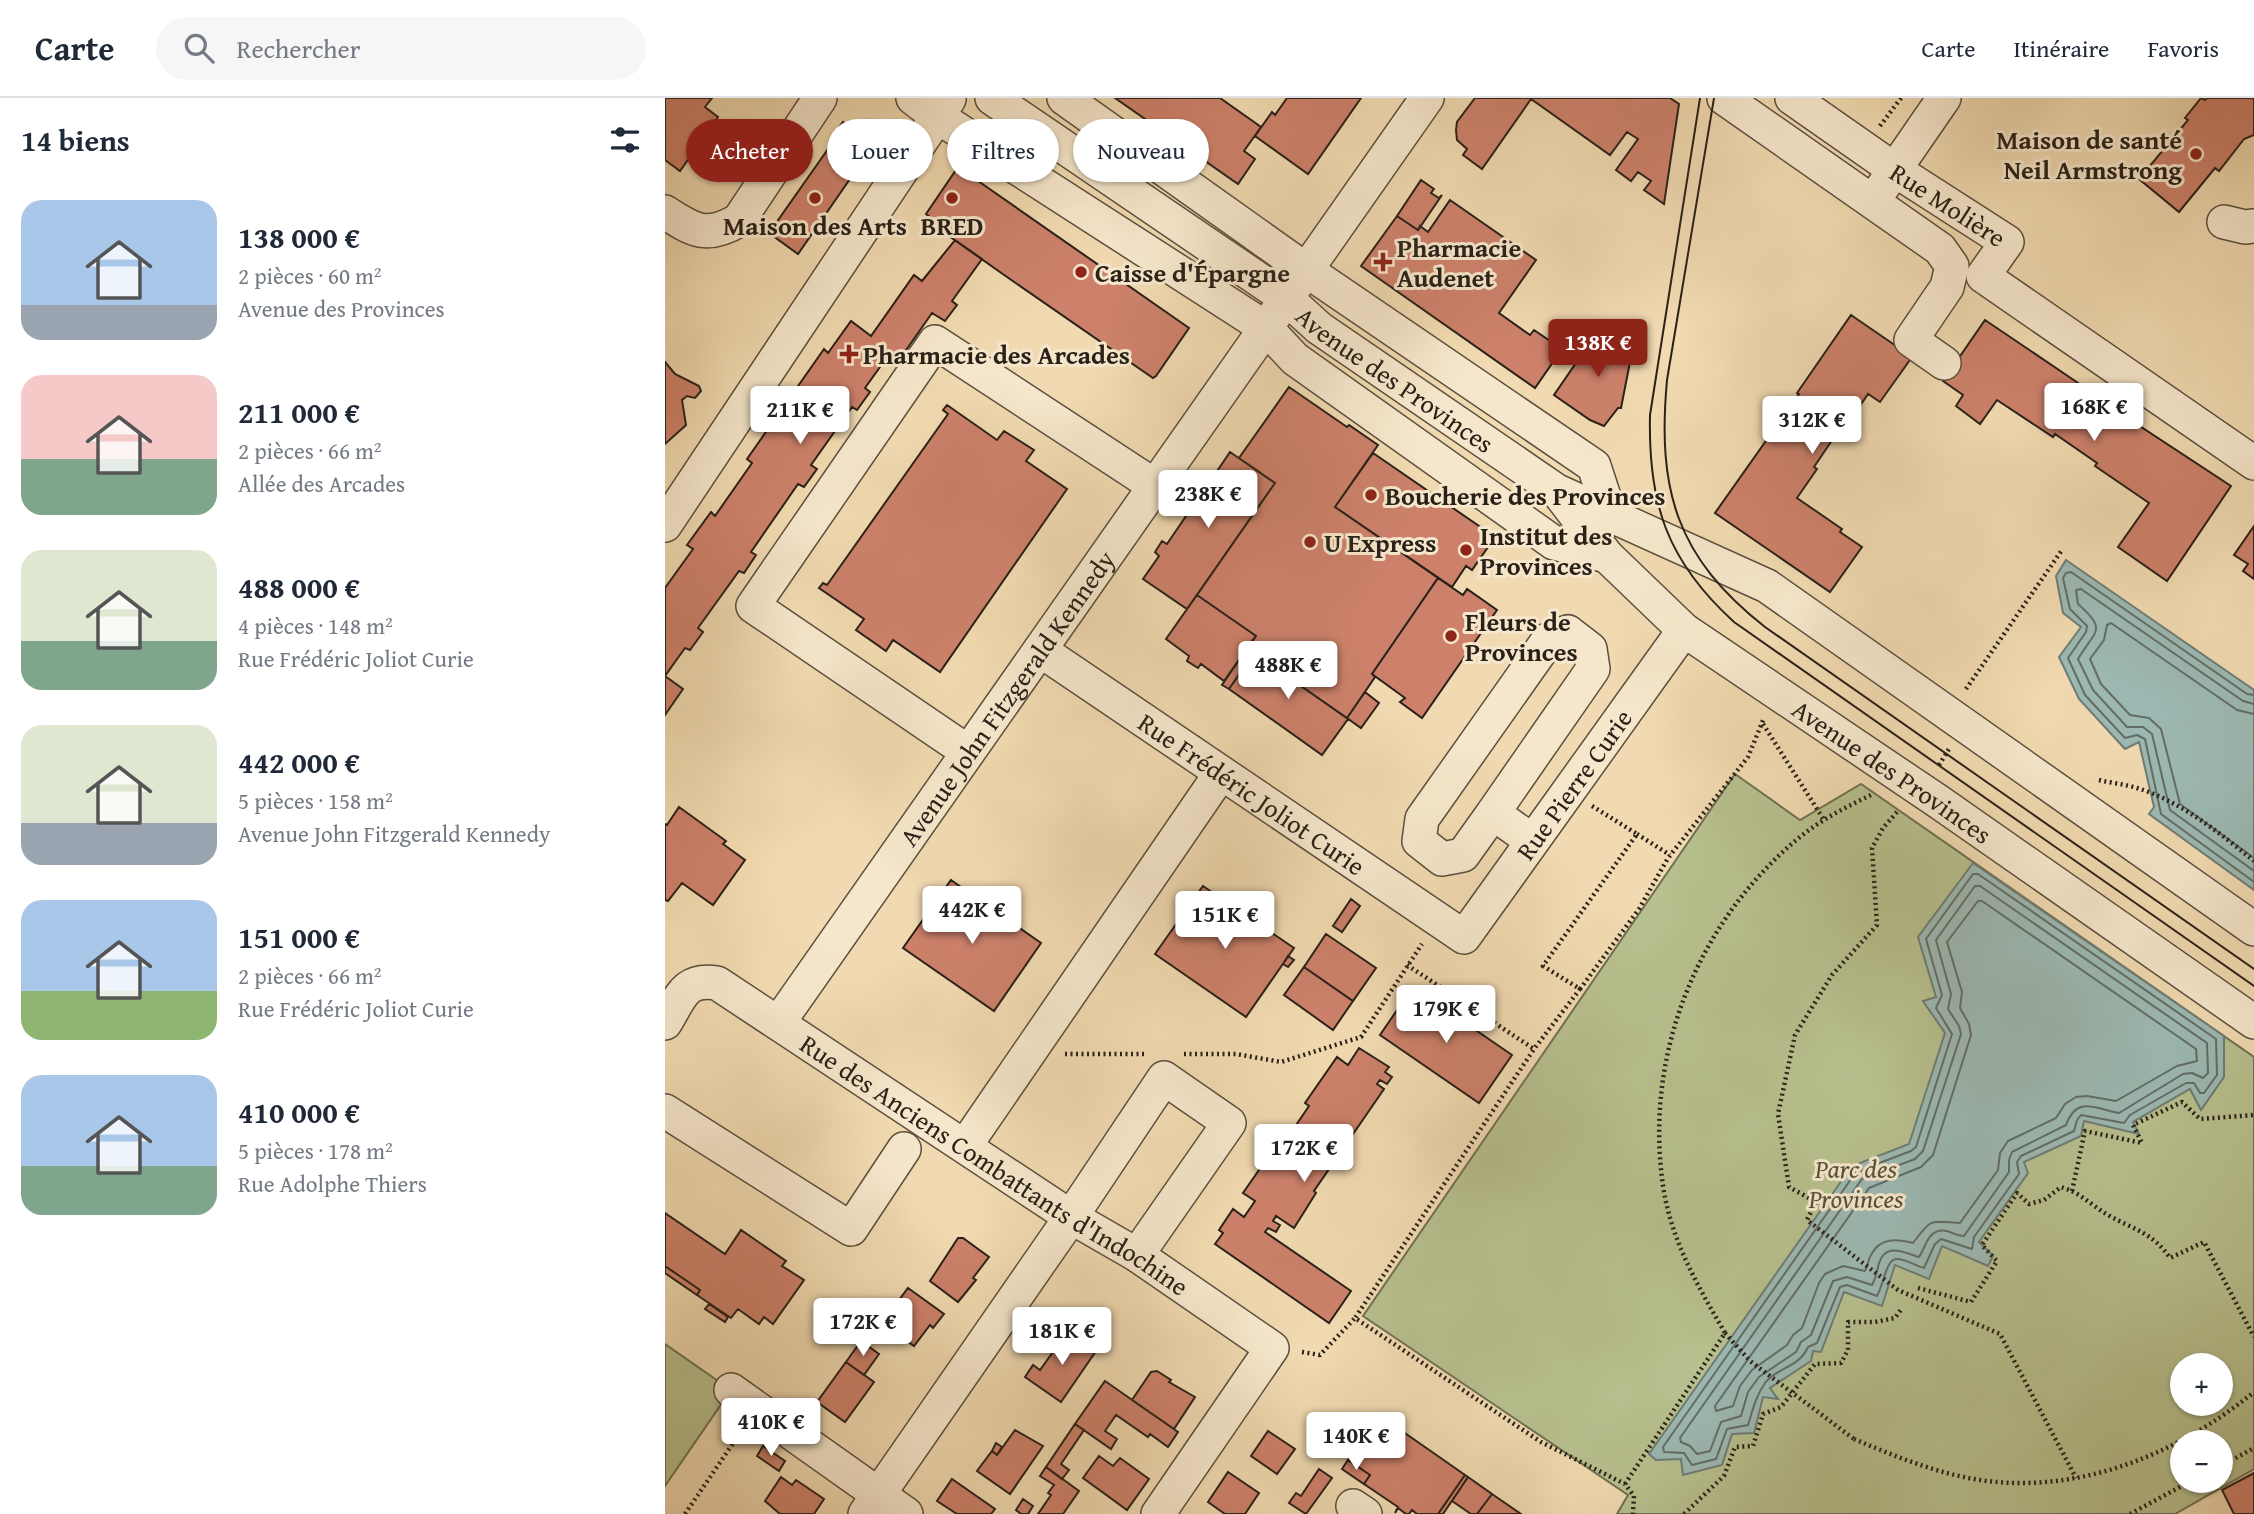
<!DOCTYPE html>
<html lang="fr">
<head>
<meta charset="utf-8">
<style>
	:root { --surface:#fff; --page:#f6f6f7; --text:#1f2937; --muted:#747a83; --line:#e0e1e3; --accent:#8f2418 }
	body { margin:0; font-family:"Gentium Book Plus",serif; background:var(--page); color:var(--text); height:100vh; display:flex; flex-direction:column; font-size:26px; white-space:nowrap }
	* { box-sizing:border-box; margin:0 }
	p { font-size:23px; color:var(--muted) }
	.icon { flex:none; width:38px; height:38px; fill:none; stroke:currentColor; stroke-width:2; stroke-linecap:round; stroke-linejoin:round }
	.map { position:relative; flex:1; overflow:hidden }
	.details { display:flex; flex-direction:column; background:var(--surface); width:665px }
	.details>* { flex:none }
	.top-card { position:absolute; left:21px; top:21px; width:665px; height:63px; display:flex; gap:14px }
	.fabs { position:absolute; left:1505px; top:1255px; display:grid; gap:14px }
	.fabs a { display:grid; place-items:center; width:63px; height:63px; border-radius:50%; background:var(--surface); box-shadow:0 2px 5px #0004; font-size:35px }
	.price { position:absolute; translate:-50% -60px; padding:0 16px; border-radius:7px; background:#fff; color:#222; font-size:23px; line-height:46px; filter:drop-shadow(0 2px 4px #0008) }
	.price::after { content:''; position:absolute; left:50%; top:42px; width:21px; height:16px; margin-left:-10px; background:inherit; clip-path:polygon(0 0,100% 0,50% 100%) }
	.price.selected { background:var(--accent); color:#fff }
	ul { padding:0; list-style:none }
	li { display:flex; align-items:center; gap:21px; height:175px; padding:0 21px }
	li span { display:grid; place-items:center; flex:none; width:196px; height:140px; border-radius:21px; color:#555 }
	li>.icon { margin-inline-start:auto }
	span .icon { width:84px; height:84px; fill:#fffc; stroke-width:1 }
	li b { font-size:30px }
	h2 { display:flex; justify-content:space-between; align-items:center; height:84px; padding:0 21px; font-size:30px }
	.tag { padding:0 24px; border-radius:32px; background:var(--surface); box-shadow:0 2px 5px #0004; font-size:24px; line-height:63px }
	.tag.selected { background:var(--accent); color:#fff }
	header { display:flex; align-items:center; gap:42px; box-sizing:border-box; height:98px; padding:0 35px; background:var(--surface); border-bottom:2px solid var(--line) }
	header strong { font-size:33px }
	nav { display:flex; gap:38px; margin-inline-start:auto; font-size:24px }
	.search { width:490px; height:63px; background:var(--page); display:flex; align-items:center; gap:18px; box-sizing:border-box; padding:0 24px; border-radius:38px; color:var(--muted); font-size:26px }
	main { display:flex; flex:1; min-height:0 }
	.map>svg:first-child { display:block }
</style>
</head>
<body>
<header>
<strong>Carte</strong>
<div class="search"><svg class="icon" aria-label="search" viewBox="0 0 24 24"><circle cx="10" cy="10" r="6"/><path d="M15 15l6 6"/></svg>Rechercher</div>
<nav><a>Carte</a><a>Itinéraire</a><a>Favoris</a></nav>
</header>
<main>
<section class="details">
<h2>14 biens<svg class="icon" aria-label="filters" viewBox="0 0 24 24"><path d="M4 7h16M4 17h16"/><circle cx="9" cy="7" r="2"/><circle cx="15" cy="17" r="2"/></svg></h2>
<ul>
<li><span style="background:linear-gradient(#a9c7e8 75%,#9aa5b1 0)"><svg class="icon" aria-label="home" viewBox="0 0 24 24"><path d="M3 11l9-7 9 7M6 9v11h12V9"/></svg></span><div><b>138 000 €</b><p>2 pièces · 60 m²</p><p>Avenue des Provinces</p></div></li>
<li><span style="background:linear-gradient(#f6c9c9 60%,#7fa58c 0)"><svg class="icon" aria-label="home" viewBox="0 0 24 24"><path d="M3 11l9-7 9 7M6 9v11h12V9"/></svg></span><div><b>211 000 €</b><p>2 pièces · 66 m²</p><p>Allée des Arcades</p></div></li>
<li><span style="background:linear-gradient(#dfe7d0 65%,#7fa58c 0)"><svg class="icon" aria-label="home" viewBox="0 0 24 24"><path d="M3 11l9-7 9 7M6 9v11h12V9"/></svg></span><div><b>488 000 €</b><p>4 pièces · 148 m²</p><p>Rue Frédéric Joliot Curie</p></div></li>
<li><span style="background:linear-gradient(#dfe7d0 70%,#9aa5b1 0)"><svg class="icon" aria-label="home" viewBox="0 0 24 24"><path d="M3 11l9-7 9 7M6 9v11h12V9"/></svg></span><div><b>442 000 €</b><p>5 pièces · 158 m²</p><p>Avenue John Fitzgerald Kennedy</p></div></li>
<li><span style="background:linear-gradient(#a9c7e8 65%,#8fb573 0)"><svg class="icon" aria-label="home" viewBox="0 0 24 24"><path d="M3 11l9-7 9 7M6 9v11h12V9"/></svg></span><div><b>151 000 €</b><p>2 pièces · 66 m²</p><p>Rue Frédéric Joliot Curie</p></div></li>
<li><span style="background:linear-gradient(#a9c7e8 65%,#7fa58c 0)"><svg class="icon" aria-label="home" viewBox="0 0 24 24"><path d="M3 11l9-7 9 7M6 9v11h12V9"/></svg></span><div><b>410 000 €</b><p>5 pièces · 178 m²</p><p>Rue Adolphe Thiers</p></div></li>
</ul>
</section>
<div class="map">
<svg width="1589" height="1416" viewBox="0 0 1589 1416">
	<rect width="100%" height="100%" fill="#f1dab1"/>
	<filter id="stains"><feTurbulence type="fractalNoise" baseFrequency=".00286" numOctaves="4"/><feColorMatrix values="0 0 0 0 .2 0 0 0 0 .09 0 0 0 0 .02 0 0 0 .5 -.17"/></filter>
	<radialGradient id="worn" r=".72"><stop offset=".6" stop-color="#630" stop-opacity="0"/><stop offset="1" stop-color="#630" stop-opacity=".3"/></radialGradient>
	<path fill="#b7c08e" stroke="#707053" stroke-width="2" fill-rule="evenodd" d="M1070 676 1135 722 1196 686 1589 959V1371L1510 1416H952L963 1397 698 1218ZM1517 1267H1556V1306H1517ZM1517 1344H1556V1382H1517Z
		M0 1246 66 1292 0 1388Z"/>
	<path fill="#9cb9b3" stroke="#6e7c75" stroke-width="2" d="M1401 462 1589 592V792L1484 716 1489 709 1474 644 1460 651 1414 601 1394 559 1416 529 1398 515 1391 478Z
		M1308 765 1559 938V979L1536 1012 1525 991 1468 1024 1474 1036 1419 1023 1416 1038 1359 1064 1363 1075 1314 1144 1328 1158 1323 1168 1277 1148 1264 1181 1230 1167 1217 1208 1179 1194 1156 1254 1148 1253 1146 1263 1105 1290 1113 1301 1098 1299 1089 1335 1067 1336 1057 1367 1018 1377 1016 1361 991 1362 984 1356 1187 1068 1244 1046 1280 935 1258 903 1271 899 1253 839Z"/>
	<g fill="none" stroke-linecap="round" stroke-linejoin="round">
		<path stroke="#626d66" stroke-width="2" d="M1589 597 1582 596 1406 474 1401 475 1398 480 1405 511 1422 528 1421 534 1403 560 1420 597 1460 640 1472 637 1480 641 1496 716 1589 784
			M1589 606 1578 603 1416 491 1411 492 1413 506C1444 533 1429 533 1413 561L1428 592 1462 629H1478L1487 636 1505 712 1589 773
			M1589 616 1572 612 1446 525 1442 527 1439 542 1425 561 1436 586 1465 617 1484 620 1496 631 1515 706 1589 760
			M1308 776H1313L1551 941 1552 977 1539 995H1535L1529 985H1521L1465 1017 1459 1025 1416 1017 1412 1022 1409 1033 1356 1058 1352 1064 1354 1076 1309 1139 1307 1151 1276 1141 1270 1146 1259 1170C1251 1168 1241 1161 1232 1161 1221 1160 1218 1189 1212 1198L1182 1187 1175 1189 1152 1245 1143 1249C1134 1270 1112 1269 1100 1285 1091 1298 1088 1311 1083 1327L1062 1331 1051 1361 1027 1367 1019 1355 999 1354 998 1349 1191 1074 1246 1053 1251 1049 1287 936 1271 910 1277 897 1261 841Z
			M1310 788H1315L1542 945 1543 975 1538 980 1527 975 1518 976 1454 1015C1430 1011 1412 997 1401 1027L1347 1054 1344 1062V1074L1299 1138C1293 1138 1288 1135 1282 1133 1263 1129 1261 1149 1254 1159 1240 1155 1221 1144 1214 1165 1212 1173 1211 1180 1207 1187L1182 1179 1168 1183 1146 1237 1136 1244 1131 1254 1094 1279 1083 1294 1076 1318 1056 1324 1045 1353 1032 1356 1025 1348 1016 1344 1015 1340 1197 1081 1250 1061 1258 1053 1296 936 1294 928 1283 911 1286 896 1271 842Z
			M1313 803H1317L1531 951 1532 963 1512 968 1451 1003 1422 998 1411 999 1400 1006 1391 1020 1343 1043 1335 1055 1333 1072 1295 1125C1263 1123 1267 1120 1248 1145 1232 1141 1215 1139 1206 1157 1203 1162 1203 1168 1200 1173L1178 1168 1160 1176 1154 1185 1137 1230 1128 1237 1122 1247 1087 1272 1075 1288 1068 1308 1051 1313 1050 1308 1204 1090 1256 1069 1268 1057 1306 937 1304 926 1295 910 1297 894 1282 844Z"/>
	</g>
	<path fill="#cd816b" stroke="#292118" stroke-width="2" d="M0 0H47L40 9 53 19 15 73 0 62Z
		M450 0H555L596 29 579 53 590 61 573 86Z
		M622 0H696L643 76 590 38 607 14 610 17Z
		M810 0H1005L1014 6 999 106 979 92 986 83 973 74 966 83 951 72 973 41 962 34 945 57 866 1 817 71 798 57 802 51 792 42 791 32 792 24Z
		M1536 0 1540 2 1542 0H1589V37L1579 41 1554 73 1550 70 1514 114 1474 81 1523 22 1520 20Z
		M178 24 220 53 206 72 165 42Z
		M45 30 54 36 44 49 36 43Z
		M168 44 196 65 133 156 104 135Z
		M293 69 524 230 491 278 488 280 342 179 281 136 283 132 261 116Z
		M756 82 769 91 766 95 774 100 777 97 753 132 732 118Z
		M785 102 871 162 834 215 865 237 869 232 897 251 870 290 696 168 732 118 753 132 755 128 763 134Z
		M290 142 317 161 287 203 292 207 280 223 267 215 230 268 220 262 200 290 205 294 192 312 187 309 146 367 152 371 139 389 133 386 86 454 91 457 79 475 74 473 33 530 38 534 25 552 20 550 0 578V490L28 451 22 447 46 414 50 418 87 365 82 361 159 251 163 255 186 223 206 238 249 177 257 183Z
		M1186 217 1247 259 1215 304 1203 296 1181 329 1178 326 1149 369 1152 371 1132 400 1177 431 1175 434 1197 449 1165 494 1050 415 1134 296 1132 295Z
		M1320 222 1422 291 1420 292 1566 388 1502 483 1453 449 1484 405 1430 368 1432 365 1390 336 1388 339 1332 302 1315 326 1291 308 1298 297 1278 283Z
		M935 230 967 254 956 310H953L939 328 925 322 889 297Z
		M0 264 10 276 34 288 36 293 30 300 22 298 17 302 21 327 0 346Z
		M624 289 682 329 684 327 713 347 670 409 773 480 707 576 710 579 682 620 636 588 641 580 587 543 591 538 532 497 610 385 574 360Z
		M282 307 332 342 339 333 369 352 361 363 402 391 275 574 228 542 221 553 191 532 199 521 154 490 158 485 162 487 283 316 278 312Z
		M565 354 610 385 522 511 478 481 494 458 490 454 497 443 502 446 534 399 530 396 538 386 542 388Z
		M708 355 830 439 807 472 801 468 787 489 670 409Z
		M1589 428V481L1578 473 1583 466 1569 457Z
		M773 480 798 497 802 491 832 512 757 620 735 604 740 600 707 576Z
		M532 497 591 538 559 583 536 566 533 570 522 563 524 558 501 541Z
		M587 543 594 548 564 591 557 587Z
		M594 548 641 580 636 588 683 621 657 657 564 591Z
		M0 578 18 591 0 617Z
		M700 594 714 605 696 630 682 620Z
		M14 709 61 743 58 746 80 762 48 807 17 785 3 803 0 802V726L2 727Z
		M286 782 376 845 329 913 238 850Z
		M538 788 629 850 581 919 490 856Z
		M686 801 695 808 677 834 668 828Z
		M661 836 711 870 688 903 639 869Z
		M623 858 629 862 623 869 618 866Z
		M639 869 688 903 668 932 619 897Z
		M748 889 847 957 814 1005 715 937Z
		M694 950 724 969 720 974 727 979 722 986 715 982 712 986 719 991 649 1093 651 1095 629 1130 611 1118 608 1123 615 1127 611 1134 603 1130 600 1134 686 1193 664 1225 550 1146 558 1135 554 1132 568 1111 579 1119 590 1103 578 1095 610 1049 614 1052 644 1008 640 1005 672 959 683 967Z
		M0 1115 60 1156 76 1132 121 1163 117 1168 139 1182 108 1226 99 1219 94 1226 73 1211 66 1220 32 1197 35 1192 0 1168Z
		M293 1140H298L324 1159 308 1180 311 1182 293 1204 265 1183Z
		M0 1168 35 1192 32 1197 0 1175Z
		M243 1190 279 1216 268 1230 265 1227 249 1248 217 1225Z
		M44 1206 63 1219 60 1224 40 1211Z
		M402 1234 431 1253 396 1304 360 1279 368 1267 375 1272Z
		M196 1243 214 1256 199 1277 181 1264Z
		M181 1264 209 1284 180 1324 152 1304Z
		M492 1273 506 1282 504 1284 530 1299 509 1331 467 1302 486 1274Z
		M440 1283 513 1334 503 1349 485 1336 483 1339 451 1317 440 1333 452 1341 446 1351 410 1326Z
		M714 1317 800 1377 773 1416H752L747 1412 744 1416H741L733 1410 730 1415 733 1409 699 1386 705 1377 683 1362Z
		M410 1326 419 1332 396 1366 404 1372 397 1381 381 1369Z
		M350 1332 378 1348 345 1396 312 1373 327 1353 332 1357Z
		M603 1333 630 1351 612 1376 586 1358Z
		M331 1345 337 1349 332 1357 327 1353Z
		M98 1348 120 1363 114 1373 92 1358Z
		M434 1358 448 1368 455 1360 484 1381 462 1412 418 1380Z
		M683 1362 705 1377 699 1386 677 1371Z
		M381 1369 414 1393 398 1416H373L386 1397 383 1395 389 1387 375 1378Z
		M654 1371 667 1380 641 1416 624 1405 631 1395 636 1398Z
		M563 1374 594 1395 580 1416H560L543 1404Z
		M1589 1375V1416H1569L1557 1392Z
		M800 1377 803 1379 778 1416H773Z
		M116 1379 127 1387 131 1382 159 1401 149 1416H115L100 1403Z
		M803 1379 827 1396 812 1416H806L787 1403Z
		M287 1381 330 1411 326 1416H292L272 1403Z
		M827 1396 856 1416H812Z
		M358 1401 368 1408 363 1416H356L351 1412Z"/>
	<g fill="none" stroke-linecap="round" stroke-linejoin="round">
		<defs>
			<g id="minor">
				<path d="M248 0 273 19 601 230 630 261 889 445 942 458"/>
				<path id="s1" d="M327 0 621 200 654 230 892 393 1102 488 1589 831"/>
				<path d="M399 0 641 172 929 368 945 417"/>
				<path d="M1059 0 1275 151 1287 168 1282 189 1246 242 1279 265"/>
				<path id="s2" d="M1127 0 1230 72 1342 144 1318 178 1589 365"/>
				<path d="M1217 90 1279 0"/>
				<path d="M0 114C29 133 42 141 74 122L155 0"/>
				<path d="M1559 124 1580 129 1589 128"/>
				<path id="s3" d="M896 398 942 458 1019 532 1274 704 1589 924"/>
				<path d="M0 427 284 1"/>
				<path id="s4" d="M375 552 799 839 1019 532"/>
				<path d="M303 654 88 508 270 244 490 388"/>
				<path d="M828 715 798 757 777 761 754 743 757 721 884 541 903 534 925 551 928 571 828 715 866 742"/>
				<path id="s5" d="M114 924 762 0"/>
				<path id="s6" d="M0 925C16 900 18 880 52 885L406 1119 472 1157 607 1250 493 1416"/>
				<path d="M0 1013 186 1131 239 1051"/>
				<path d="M300 1048 556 675"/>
				<path d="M66 1292 241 1416"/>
				<path d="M688 1408 700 1416"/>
				<path d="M200 1416 406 1119 499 980 564 1025 472 1157"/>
			</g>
		</defs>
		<use href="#minor" stroke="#5b4f3e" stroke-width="36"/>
		<path stroke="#292118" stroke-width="4.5" stroke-dasharray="2 3.5" stroke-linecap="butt" d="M1215 28 1236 0
			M1301 591 1397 452
			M1098 626 1159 722
			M1274 667 1284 651
			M1434 682C1446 685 1459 686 1472 690 1515 703 1555 735 1589 763
			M927 708 972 736 878 868 915 891 869 951 690 1220 876 1344 960 1386 969 1398 968 1416
			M1232 714 1218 730 1207 750 1212 827 1167 877 1130 937 1113 1016 1124 1089 1151 1104 1142 1122 1233 1192 1335 1236 1411 1380
			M972 736 1005 757
			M742 867 869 951
			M915 891 974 811 1003 760 1083 659 1099 620
			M400 956H479
			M519 956H571L616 964 696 939 757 846
			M1407 1093C1420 1100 1431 1110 1443 1117 1469 1132 1487 1134 1505 1160L1539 1144 1589 1239
			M1253 1190 1306 1204 1332 1163 1317 1147 1352 1095 1364 1106 1379 1102 1396 1089 1407 1093 1420 1033 1477 1045 1468 1027 1517 1004 1535 1021 1589 1017
			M637 1254 655 1257 690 1220
			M1189 1341C1234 1360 1283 1380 1332 1384 1426 1392 1518 1352 1589 1294
			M1556 1368 1589 1350
			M960 1386 1060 1235C1034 1190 1008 1146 999 1094 977 961 1031 824 1135 739 1157 721 1183 708 1208 696
			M20 1416 75 1335
			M1019 1416 1059 1378 1070 1349 1088 1348 1098 1316 1116 1309 1150 1266 1176 1265 1183 1252V1224H1210L1230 1220 1237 1210
			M1465 1416 1528 1382"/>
		<use href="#minor" stroke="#f6e7cc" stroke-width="33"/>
		<path stroke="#292118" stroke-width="2" d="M1035 0 985 317C983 406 1002 463 1069 524L1589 888
			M1049 0 1002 282C992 392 1011 459 1100 529L1589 871"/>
		<path stroke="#292118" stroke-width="4.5" stroke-dasharray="2 3.5" stroke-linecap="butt" d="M1060 1235 1085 1263 1189 1341"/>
	</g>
	<g fill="#8f2418" stroke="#f6e7cc" stroke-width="2.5">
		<circle cx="1531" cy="56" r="7"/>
		<circle cx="150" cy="100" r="7"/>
		<circle cx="287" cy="100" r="7"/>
		<path d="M714.5 153.5h7v7h7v7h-7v7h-7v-7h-7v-7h7z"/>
		<circle cx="416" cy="174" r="7"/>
		<path d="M180.5 245.5h7v7h7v7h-7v7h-7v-7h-7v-7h7z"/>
		<circle cx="706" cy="397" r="7"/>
		<circle cx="645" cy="444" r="7"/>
		<circle cx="801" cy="452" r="7"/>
		<circle cx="786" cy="538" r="7"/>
	</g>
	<g text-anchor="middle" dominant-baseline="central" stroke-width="6" stroke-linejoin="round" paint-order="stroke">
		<g font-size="26" font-weight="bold" fill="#292118" stroke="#f6e7cc" text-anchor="start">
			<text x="1517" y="41" text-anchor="end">Maison de santé<tspan x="1517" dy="30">Neil Armstrong</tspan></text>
			<text x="150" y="127" text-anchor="middle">Maison des Arts</text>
			<text x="287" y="127" text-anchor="middle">BRED</text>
			<text x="732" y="149">Pharmacie<tspan x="732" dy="30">Audenet</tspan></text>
			<text x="430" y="174">Caisse d'Épargne</text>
			<text x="198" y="256">Pharmacie des Arcades</text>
			<text x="720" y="397">Boucherie des Provinces</text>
			<text x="815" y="437">Institut des<tspan x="815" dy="30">Provinces</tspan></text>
			<text x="659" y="444">U Express</text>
			<text x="800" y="523">Fleurs de<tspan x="800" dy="30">Provinces</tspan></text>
		</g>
		<g font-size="26" fill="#292118" stroke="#f6e7cc">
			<text stroke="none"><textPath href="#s2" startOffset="189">Rue Molière</textPath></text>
			<text stroke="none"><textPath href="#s1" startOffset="492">Avenue des Provinces</textPath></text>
			<text stroke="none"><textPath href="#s5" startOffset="396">Avenue John Fitzgerald Kennedy</textPath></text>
			<text stroke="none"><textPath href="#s3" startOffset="434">Avenue des Provinces</textPath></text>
			<text stroke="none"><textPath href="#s4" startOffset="700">Rue Pierre Curie</textPath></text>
			<text stroke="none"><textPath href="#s4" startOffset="256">Rue Frédéric Joliot Curie</textPath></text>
			<text stroke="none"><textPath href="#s6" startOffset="404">Rue des Anciens Combattants d'Indochine</textPath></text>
		</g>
		<g font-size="26" font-style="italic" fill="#54513b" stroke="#f6e7cc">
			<text x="1191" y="1070">Parc des<tspan x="1191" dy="30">Provinces</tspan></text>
		</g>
	</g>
	<rect width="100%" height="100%" filter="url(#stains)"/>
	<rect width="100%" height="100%" fill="url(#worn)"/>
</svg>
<div class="fabs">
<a>+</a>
<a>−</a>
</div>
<b class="price selected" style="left:933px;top:281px">138K €</b>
<b class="price" style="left:1429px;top:345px">168K €</b>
<b class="price" style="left:135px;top:348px">211K €</b>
<b class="price" style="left:1147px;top:358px">312K €</b>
<b class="price" style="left:543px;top:432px">238K €</b>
<b class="price" style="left:623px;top:603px">488K €</b>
<b class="price" style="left:307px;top:848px">442K €</b>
<b class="price" style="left:560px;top:853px">151K €</b>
<b class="price" style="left:781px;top:947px">179K €</b>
<b class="price" style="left:639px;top:1086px">172K €</b>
<b class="price" style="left:198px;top:1260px">172K €</b>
<b class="price" style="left:397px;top:1269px">181K €</b>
<b class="price" style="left:106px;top:1360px">410K €</b>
<b class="price" style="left:691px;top:1374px">140K €</b>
<div class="top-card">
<a class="tag selected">Acheter</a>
<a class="tag">Louer</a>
<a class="tag">Filtres</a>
<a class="tag">Nouveau</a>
</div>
</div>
</main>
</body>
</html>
